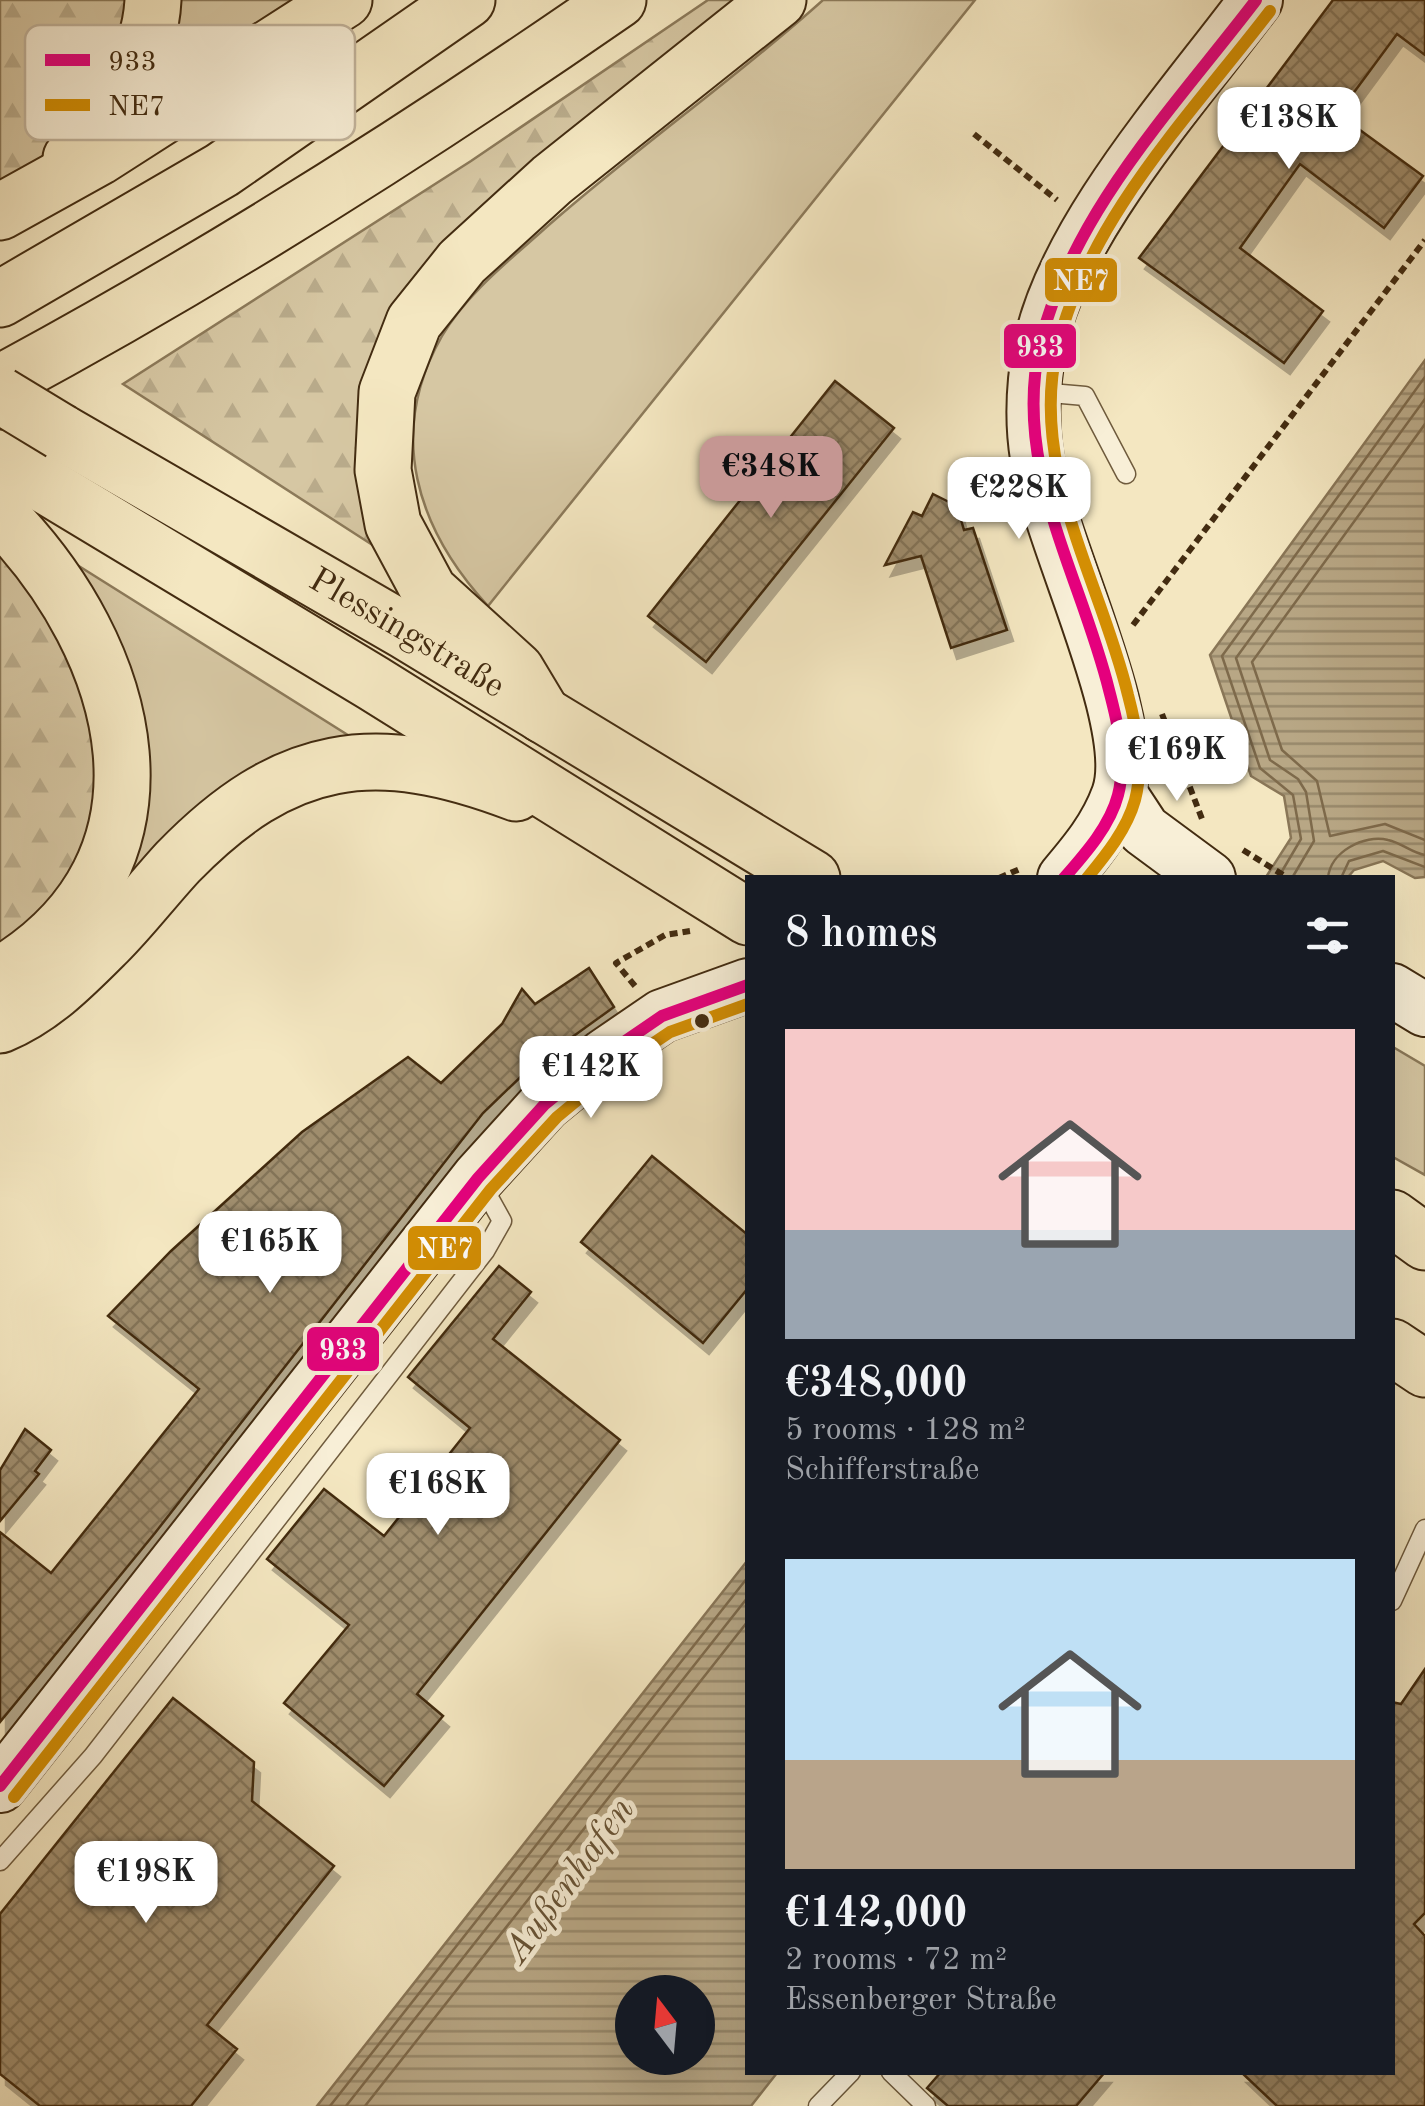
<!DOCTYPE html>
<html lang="en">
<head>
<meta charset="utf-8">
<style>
	:root { --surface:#171b24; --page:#242831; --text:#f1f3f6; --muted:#9ea1a6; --accent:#c59692 }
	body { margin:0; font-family:"Old Standard TT",serif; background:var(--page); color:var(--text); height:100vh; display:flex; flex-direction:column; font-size:38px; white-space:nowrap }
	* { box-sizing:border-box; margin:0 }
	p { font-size:32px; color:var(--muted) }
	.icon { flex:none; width:55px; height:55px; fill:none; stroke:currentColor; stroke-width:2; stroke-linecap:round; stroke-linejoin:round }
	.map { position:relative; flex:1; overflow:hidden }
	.sheet { position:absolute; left:745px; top:875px; width:650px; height:1200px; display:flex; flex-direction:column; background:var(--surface); border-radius:0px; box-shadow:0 10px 40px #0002 }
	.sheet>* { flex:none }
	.needle { width:65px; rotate:344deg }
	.tools { position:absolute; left:615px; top:1975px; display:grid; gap:20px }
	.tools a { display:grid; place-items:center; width:100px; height:100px; border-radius:50%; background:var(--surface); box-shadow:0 10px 40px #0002; font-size:50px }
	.price { position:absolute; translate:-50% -85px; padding:0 22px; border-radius:20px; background:#fff; color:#222; font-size:32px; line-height:65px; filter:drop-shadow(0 2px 5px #0008) }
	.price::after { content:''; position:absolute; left:50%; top:60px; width:30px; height:22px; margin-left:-15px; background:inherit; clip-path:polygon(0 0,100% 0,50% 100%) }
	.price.current { background:var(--accent); color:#111 }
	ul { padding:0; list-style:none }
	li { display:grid; align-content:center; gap:20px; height:530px; padding:0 40px }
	li span { display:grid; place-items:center; height:310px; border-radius:0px; color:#555 }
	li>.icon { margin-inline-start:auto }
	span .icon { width:180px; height:180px; fill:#fffc; stroke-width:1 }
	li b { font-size:42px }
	h2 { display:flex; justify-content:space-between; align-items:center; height:120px; padding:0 40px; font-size:42px }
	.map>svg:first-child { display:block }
</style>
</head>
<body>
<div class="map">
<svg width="1425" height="2106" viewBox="0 0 1425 2106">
	<defs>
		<pattern id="forest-firs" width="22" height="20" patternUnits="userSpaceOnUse" patternTransform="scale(2.5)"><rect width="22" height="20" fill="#d6c7a3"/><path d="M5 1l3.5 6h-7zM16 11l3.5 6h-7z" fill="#b9ab8b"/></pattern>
		<pattern id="water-rules" width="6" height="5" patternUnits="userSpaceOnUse" patternTransform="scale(2.5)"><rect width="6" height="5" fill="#b8a785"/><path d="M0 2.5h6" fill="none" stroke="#97886b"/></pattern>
		<pattern id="building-cross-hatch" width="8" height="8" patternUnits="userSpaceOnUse" patternTransform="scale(2.5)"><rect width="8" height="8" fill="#9f8d6d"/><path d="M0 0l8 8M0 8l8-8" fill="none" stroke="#837358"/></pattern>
		<filter id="shadow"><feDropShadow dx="6" dy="11" stdDeviation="0" flood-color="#0004"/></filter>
	</defs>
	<rect width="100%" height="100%" fill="#f4e7c1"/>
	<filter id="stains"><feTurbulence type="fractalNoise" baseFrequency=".002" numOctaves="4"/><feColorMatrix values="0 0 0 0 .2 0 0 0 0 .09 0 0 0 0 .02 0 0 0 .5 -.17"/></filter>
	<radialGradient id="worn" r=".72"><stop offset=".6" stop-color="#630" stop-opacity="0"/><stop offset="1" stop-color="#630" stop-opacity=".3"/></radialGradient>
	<path fill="#d6c7a3" stroke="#8c7a5a" stroke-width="2.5" d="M167 0H307L156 96 150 70Z
		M823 0H975L488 606C417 529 386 434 442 336 466 295 506 263 541 232 632 151 733 81 823 0Z
		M74 563 351 737 106 898Z
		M1393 1047 1425 1066V1175L1393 1157Z"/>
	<path fill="url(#forest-firs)" stroke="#8c7a5a" stroke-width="2.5" d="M0 0H133L120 61 55 148 0 189Z
		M708 0H745L379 342 356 448 374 546 123 384 471 161Z
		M0 551C44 600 84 676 95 741 104 795 81 873 43 912 30 924 14 934 0 944Z"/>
	<path fill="url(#water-rules)" stroke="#897657" stroke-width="2.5" fill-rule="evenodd" d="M1425 360V877L1415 878 1383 861 1354 870 1348 877H1266L1291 838 1284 796 1251 776 1210 655Z
		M747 1561 748 2072 777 2073 751 2106H317ZM632 1992H698V2058H632Z"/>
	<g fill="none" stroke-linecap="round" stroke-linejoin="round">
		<path stroke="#7e6a4b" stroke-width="2.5" d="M1425 424 1252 662 1282 750 1317 781 1330 836 1385 824 1425 840
			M1278 878 1301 839 1293 795 1260 768 1222 656 1425 377
			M1292 878 1314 841 1306 792 1298 779 1270 760 1236 658 1425 399
			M1328 878C1330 852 1364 834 1388 840 1402 843 1412 853 1425 855
			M1341 878 1349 861 1383 851 1425 867
			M330 2106 748 1577
			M346 2106 748 1597
			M365 2106 748 1621"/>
	</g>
	<path fill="url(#building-cross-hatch)" stroke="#432c11" stroke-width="2.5" filter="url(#shadow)" d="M1333 0H1425V55L1397 34 1338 114 1423 176 1384 228 1300 164 1240 248 1323 311 1284 363 1139 258Z
		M835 381 894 428 706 662 648 616Z
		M933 494 957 506 964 530 973 528 1007 630 951 648 921 556 885 565 913 512 922 516Z
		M589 968 614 1007 532 1066 483 1113 155 1533 0 1722V1532L51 1573 199 1389 108 1316 171 1251 302 1132 408 1057 441 1083 502 1024 522 989 535 1004Z
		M652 1156 748 1235V1288L703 1343 581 1242Z
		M499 1266 531 1292 493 1339 620 1440 417 1694 443 1716 384 1786 284 1703 349 1625 267 1559 324 1489 384 1536 470 1428 408 1377Z
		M25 1429 51 1450 35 1471 39 1474 0 1521V1470Z
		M1425 1669V1913L1414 1924 1425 1936V2106H1277L1241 2072H1392V1702L1401 1704Z
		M173 1698 254 1762 252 1801 334 1866 207 2025 237 2049 191 2106H40L0 2074V1914Z
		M941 2072H1105L1076 2106H948L927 2088Z"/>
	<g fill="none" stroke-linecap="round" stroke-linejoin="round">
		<defs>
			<path id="lane" d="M1039 392 1085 396 1126 474
				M1392 1601 1425 1529
				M0 1861 93 1756 485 1251 502 1221 482 1185
				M891 2072 926 2106
				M818 2106 851 2072"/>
			<path id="secondary" d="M1119 792 1144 830 1209 878
				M1064 878C1086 852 1106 828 1118 795 1143 723 1048 540 1037 458 1031 421 1033 382 1040 345 1064 229 1185 96 1256 0
				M1392 990 1425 1010
				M0 1786 478 1178 545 1104 605 1055 662 1016 748 985"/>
			<g id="highway">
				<path d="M71 158C111 114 150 62 153 0"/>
				<path d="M0 212 99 157 344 0"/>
				<path d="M0 299 222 170 467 0"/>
				<path d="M0 383C214 268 419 138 618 0"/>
				<path id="s1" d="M61 432 405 631 812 878"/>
				<path d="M0 458 373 683 748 917"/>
				<path d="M0 515C132 649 191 862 0 975"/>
				<path d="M543 715 516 670 429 591 393 524 383 470 387 392 414 322 462 262 552 180 778 0"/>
				<path d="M0 1025C43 1007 74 975 107 942 132 917 154 888 178 862 285 752 374 739 516 793"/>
				<path d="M1392 1218 1425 1242"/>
				<path d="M1392 1347 1425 1369"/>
			</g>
		</defs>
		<use href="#lane" stroke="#6f5b3d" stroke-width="21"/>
		<use href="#secondary" stroke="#432c11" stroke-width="56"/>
		<use href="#highway" stroke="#432c11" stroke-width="59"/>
		<path stroke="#432c11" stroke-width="6" stroke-dasharray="8 5" stroke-linecap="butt" d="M974 134 1057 200
			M1133 625 1425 240
			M1162 714 1202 819
			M1243 850 1288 878
			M999 878 1022 868
			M635 986 616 963 665 935 690 931"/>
		<use href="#lane" stroke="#f8efd7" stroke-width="18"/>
		<use href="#secondary" stroke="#f8efd7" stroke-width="52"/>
		<use href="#highway" stroke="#f4e7c1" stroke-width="55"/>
		<defs>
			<path id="highway-bridge" d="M0 395 61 432"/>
		</defs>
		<use href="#highway-bridge" stroke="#432c11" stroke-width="59" stroke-linecap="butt"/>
		<use href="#highway-bridge" stroke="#f4e7c1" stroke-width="55"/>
		<defs>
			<path id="bus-1" d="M1064 878C1085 854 1110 826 1118 795 1127 761 1118 724 1109 690 1081 576 1012 467 1040 345 1071 213 1176 105 1256 0
				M0 1786 478 1178 545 1104 605 1055 662 1016 748 985"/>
			<path id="bus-2" d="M1087 878C1106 855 1127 829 1135 800 1144 766 1137 729 1128 695 1101 582 1029 469 1057 349 1087 220 1192 113 1270 11
				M14 1797 491 1189 557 1117 615 1069 670 1032 748 1004"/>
		</defs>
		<use href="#bus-1" stroke="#f8efd7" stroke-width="20"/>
		<use href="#bus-2" stroke="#f8efd7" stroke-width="20"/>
		<use href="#bus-1" stroke="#e5007d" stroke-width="12"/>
		<use href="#bus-2" stroke="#d38e03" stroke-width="12"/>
	</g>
	<circle fill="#432c11" stroke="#f8efd7" stroke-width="4" cx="702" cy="1021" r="9"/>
	<g text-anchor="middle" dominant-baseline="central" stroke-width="10" stroke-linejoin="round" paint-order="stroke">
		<g font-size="35" fill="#432c11" stroke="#f8efd7">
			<text stroke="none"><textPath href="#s1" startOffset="400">Plessingstraße</textPath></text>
		</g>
		<g font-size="38" font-style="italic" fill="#665134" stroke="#f8efd7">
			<text transform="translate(570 1881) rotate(-54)">Außenhafen</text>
		</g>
	</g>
	<rect x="25" y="25" width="330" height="115" rx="15" fill="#f8efd7" stroke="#c2b49c" stroke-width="2.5"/>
	<rect x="45" y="54" width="45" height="12" fill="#e5007d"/>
	<rect x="45" y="99" width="45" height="12" fill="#d38e03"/>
	<g font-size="28" fill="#432c11">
		<text x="108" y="70">933</text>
		<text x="108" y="115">NE7</text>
	</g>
	<g stroke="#f8efd7" stroke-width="4">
		<rect x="1043" y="256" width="76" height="48" rx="10" fill="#d38e03"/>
		<rect x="1002" y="322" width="76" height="48" rx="10" fill="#e5007d"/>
		<rect x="406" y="1224" width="77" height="48" rx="10" fill="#d38e03"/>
		<rect x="305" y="1325" width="76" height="48" rx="10" fill="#e5007d"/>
	</g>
	<g font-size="28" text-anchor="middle" font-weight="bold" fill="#fff">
		<text x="1081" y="290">NE7</text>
		<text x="1040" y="356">933</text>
		<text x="445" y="1258">NE7</text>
		<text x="343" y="1359">933</text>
	</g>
	<rect width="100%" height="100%" filter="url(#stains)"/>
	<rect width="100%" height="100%" fill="url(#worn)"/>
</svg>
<div class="tools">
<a><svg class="needle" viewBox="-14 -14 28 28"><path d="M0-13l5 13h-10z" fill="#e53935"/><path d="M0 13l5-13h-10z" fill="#9ea1a6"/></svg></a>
</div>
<b class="price" style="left:1289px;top:172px">€138K</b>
<b class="price current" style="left:771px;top:521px">€348K</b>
<b class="price" style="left:1019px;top:542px">€228K</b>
<b class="price" style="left:1177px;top:804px">€169K</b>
<b class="price" style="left:591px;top:1121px">€142K</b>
<b class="price" style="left:270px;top:1296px">€165K</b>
<b class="price" style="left:438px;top:1538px">€168K</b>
<b class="price" style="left:146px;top:1926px">€198K</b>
<section class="sheet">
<h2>8 homes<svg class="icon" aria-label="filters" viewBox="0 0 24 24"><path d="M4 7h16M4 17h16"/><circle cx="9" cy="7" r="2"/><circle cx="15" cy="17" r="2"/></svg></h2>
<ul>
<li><span style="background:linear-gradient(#f6c9c9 65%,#9aa5b1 0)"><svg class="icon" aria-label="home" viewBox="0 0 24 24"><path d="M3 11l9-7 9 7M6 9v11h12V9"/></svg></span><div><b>€348,000</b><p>5 rooms · 128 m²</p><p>Schifferstraße</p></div></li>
<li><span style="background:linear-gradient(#bfe0f5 65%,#b9a48a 0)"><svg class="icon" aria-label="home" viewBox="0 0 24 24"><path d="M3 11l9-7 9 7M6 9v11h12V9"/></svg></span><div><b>€142,000</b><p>2 rooms · 72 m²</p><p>Essenberger Straße</p></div></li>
</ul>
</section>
</div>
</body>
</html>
